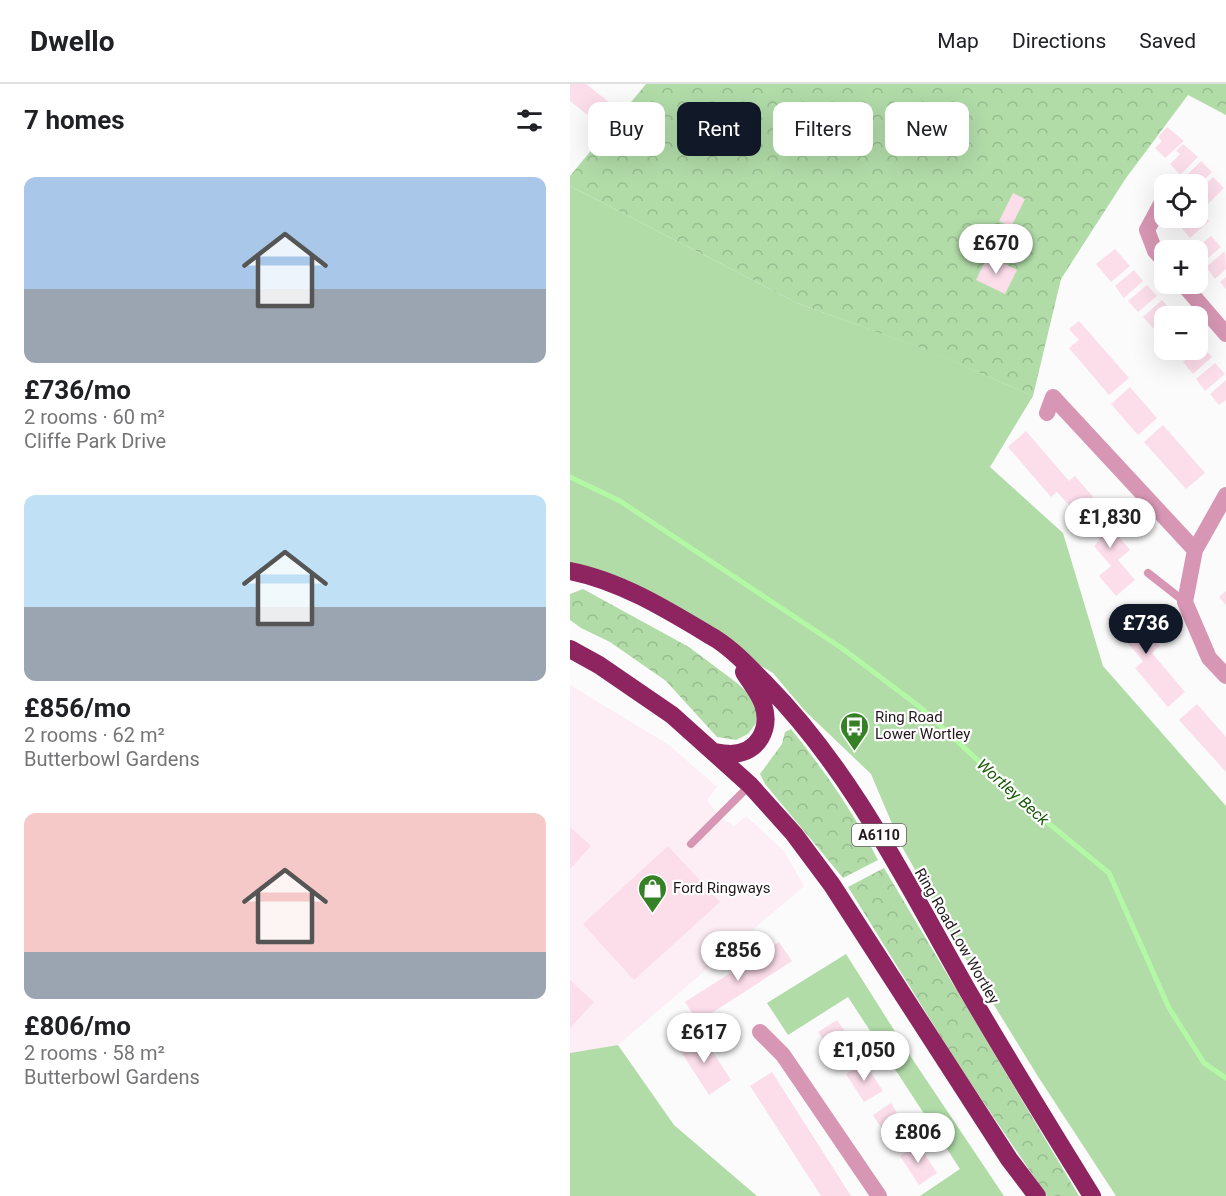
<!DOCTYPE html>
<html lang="en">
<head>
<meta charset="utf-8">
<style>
	:root { --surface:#fff; --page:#f6f6f6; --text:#202124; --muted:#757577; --line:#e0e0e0; --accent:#111827 }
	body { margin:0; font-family:Roboto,sans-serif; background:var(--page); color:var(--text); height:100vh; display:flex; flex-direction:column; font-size:22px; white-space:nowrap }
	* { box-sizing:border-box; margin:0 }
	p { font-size:20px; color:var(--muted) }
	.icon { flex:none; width:33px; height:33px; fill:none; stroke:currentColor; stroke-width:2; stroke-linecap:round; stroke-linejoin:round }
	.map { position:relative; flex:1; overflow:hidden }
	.panel { display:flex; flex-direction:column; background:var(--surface); width:570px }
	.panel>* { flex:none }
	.guide { position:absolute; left:18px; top:18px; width:548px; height:54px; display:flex; gap:12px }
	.buttons { position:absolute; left:584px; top:90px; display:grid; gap:12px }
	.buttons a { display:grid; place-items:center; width:54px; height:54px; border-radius:12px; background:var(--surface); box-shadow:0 6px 24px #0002; font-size:30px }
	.price { position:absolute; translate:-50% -51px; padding:0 14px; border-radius:21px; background:#fff; color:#222; font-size:20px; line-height:39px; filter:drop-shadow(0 2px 3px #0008) }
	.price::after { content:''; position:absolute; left:50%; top:36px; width:18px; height:14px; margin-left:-9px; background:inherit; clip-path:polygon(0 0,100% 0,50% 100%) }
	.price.selected { background:var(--accent); color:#fff }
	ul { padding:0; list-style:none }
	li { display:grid; align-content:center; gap:12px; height:318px; padding:0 24px }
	li span { display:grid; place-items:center; height:186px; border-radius:12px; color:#555 }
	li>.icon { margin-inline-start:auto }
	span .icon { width:108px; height:108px; fill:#fffc; stroke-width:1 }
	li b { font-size:26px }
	h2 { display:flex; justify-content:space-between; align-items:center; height:72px; padding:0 24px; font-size:26px }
	.pill { padding:0 21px; border-radius:12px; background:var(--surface); box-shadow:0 6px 24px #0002; font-size:21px; line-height:54px }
	.pill.selected { background:var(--accent); color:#fff }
	header { display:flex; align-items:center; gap:36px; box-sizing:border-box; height:84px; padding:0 30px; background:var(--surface); border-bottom:2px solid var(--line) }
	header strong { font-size:28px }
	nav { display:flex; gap:33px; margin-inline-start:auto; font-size:21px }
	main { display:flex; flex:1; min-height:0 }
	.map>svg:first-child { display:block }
</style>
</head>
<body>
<header>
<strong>Dwello</strong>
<nav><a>Map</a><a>Directions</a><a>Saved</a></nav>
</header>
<main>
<section class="panel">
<h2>7 homes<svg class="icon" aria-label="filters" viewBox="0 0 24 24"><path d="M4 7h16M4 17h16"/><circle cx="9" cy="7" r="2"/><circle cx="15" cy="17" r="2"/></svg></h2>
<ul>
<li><span style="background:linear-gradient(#a9c7e8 60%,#9aa5b1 0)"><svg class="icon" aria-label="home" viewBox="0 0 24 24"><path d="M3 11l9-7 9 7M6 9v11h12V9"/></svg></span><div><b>£736/mo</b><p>2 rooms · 60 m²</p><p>Cliffe Park Drive</p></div></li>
<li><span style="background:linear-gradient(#bfe0f5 60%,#9aa5b1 0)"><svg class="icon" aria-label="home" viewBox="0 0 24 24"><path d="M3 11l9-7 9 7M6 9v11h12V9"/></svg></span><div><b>£856/mo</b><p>2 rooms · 62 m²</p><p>Butterbowl Gardens</p></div></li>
<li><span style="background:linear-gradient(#f6c9c9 75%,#9aa5b1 0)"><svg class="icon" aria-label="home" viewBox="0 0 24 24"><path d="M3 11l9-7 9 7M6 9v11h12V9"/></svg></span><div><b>£806/mo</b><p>2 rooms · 58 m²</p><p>Butterbowl Gardens</p></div></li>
</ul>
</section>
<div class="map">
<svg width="656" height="1112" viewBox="0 0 656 1112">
	<defs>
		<pattern id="park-crowns" width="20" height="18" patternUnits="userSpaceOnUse" patternTransform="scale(1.5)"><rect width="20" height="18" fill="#b1dca8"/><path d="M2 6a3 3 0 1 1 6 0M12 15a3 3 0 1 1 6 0" fill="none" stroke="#98bc90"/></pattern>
	</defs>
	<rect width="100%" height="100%" fill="#fbfbfb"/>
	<path fill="#fdedf4" d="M0 601 99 661 147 703 137 716 149 733 164 742 176 732 214 767 234 802 48 961 0 969Z"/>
	<path fill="#b1dca8" d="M0 102 227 219 360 267 463 312 420 383 493 449 533 582 656 722V1112H546L467 991 392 869 331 761 301 690 235 627 203 589 159 563 0 487Z
		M276 870 343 976 434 1112H350L390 1085 278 913 218 951 197 919Z
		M48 961 104 1041 187 1112H0V969Z"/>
	<path fill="url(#park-crowns)" d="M76 0H656V31L618 11 556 94 491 195 463 312 359 267 227 219 0 102V92Z
		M13 505 119 563 167 599 177 608 187 625 186 639 178 650 166 656 147 653 96 597 40 558 11 544 0 536V510Z
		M221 645C254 686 284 729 308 776L273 794 195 700 190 690 212 660 215 648Z
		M314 784 509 1112H477L389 982 278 803Z"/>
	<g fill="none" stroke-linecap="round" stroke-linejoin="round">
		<path stroke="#b3f8a5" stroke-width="5" d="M0 393 50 417 273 565 350 623 454 719 539 789 599 924 634 979 656 994"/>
	</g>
	<path fill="#fcddea" d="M0 0H16L40 19 25 37 0 17Z
		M597 43 614 57 595 74 585 64 592 57 588 53Z
		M613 60 628 73 610 91 600 80 610 70 606 67Z
		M631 77 642 88 627 102V100H619L613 95Z
		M643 93 654 104 636 122 627 113V109Z
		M443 109 455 115 441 143 429 137Z
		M630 126 639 137 620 154 610 142 621 134H627V128Z
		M641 152 651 163 632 179 627 174V166H624Z
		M545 165 560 182 541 198 526 180Z
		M655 167 656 185 645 195 636 183Z
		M418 171 447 186 435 210 406 196Z
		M564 186 573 197 554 214 545 202Z
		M656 193V205L650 198Z
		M577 201 587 212 568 228 558 217Z
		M592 216 602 228 583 244 573 233Z
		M509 237 559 294 539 311 499 264 509 256 499 245Z
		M594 240V256L586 247Z
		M632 262 642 273 623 290 613 278Z
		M601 266H619L609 274Z
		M645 279 655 290 635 307 626 295Z
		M656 296V316L649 321 640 310Z
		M560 303 587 334 568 351 541 320Z
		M593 341 635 389 616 405 574 358Z
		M456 347 499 397 505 392 523 413 505 428 487 408 481 413 438 363Z
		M530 419 548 441 543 446 560 466 548 476 565 496 546 512 529 492 541 482 524 462 530 456 512 435Z
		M656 507V521L649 513Z
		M554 520 590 562 582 569 615 608 598 623 565 584 573 577 537 535Z
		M627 620 656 653V688L609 636Z
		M0 743 21 762 0 785Z
		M98 762 150 818 64 896 13 840Z
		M209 858 222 877 128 938 115 918Z
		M0 896 24 918 0 944Z
		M267 936 286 964 267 977 248 948Z
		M130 948 161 996 139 1011 108 963Z
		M294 978 313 1007 294 1018 276 990Z
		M202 988 281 1112H251L180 1002Z
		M321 1019 339 1048 321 1059 303 1031Z
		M348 1060 367 1089 349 1101 330 1072Z"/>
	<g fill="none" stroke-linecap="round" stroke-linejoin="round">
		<path stroke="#d796b3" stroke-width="8" d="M578 489 615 518
			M121 760 180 701"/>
		<path stroke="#d796b3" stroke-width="16" d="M592 118 577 146 585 167 594 177
			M613 200 656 250
			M477 329 483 313 625 466
			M656 411 625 466 615 518 639 574 656 592
			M190 948 213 971 309 1112"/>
		<path stroke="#8e2460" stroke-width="18" d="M0 487C52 497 101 528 146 555 165 567 180 584 196 600 281 686 336 798 395 902 436 973 479 1042 522 1112
			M0 565 29 581 102 631 180 701 224 750 262 801 439 1075 467 1112
			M143 668C149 669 155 670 161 670 189 669 201 644 193 620 189 609 180 598 174 588"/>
	</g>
	<defs>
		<symbol id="bus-pin" viewBox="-11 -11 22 30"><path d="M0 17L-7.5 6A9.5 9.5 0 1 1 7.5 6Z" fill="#368026" stroke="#fff"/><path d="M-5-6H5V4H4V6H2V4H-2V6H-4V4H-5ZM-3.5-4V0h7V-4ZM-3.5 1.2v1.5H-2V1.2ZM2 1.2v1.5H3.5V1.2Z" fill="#fff"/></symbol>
		<symbol id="shop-pin" viewBox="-11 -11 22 30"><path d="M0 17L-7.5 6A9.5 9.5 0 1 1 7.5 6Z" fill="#368026" stroke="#fff"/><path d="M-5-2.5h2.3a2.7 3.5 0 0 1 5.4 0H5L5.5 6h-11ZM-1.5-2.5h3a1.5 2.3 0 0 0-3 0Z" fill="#fff"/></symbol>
	</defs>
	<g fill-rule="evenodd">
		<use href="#bus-pin" x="268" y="626" width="33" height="45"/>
		<use href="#shop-pin" x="66" y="788" width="33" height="45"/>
	</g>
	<g text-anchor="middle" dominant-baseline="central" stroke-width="4.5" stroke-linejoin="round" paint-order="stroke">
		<rect fill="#fff" stroke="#645d60" stroke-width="1.5" x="282" y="740" width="54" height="22" rx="4.5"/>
		<g font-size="14" font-weight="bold" fill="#22181c">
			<text x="309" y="751">A6110</text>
		</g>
		<g font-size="15" fill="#22181c" stroke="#fff" text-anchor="start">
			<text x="305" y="633">Ring Road<tspan x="305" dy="17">Lower Wortley</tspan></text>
			<text x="103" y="804">Ford Ringways</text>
		</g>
		<g font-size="15" fill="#22181c" stroke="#fff">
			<text transform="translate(387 852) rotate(60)">Ring Road Low Wortley</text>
		</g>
		<g font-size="16" font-style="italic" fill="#195a07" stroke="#fff">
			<text transform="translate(443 708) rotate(42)">Wortley Beck</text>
		</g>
	</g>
</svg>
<div class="buttons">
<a><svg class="icon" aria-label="locate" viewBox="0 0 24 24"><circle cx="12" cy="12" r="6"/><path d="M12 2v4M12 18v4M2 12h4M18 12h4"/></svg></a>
<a>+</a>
<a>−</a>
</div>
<b class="price" style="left:426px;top:191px">£670</b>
<b class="price" style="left:540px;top:465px">£1,830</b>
<b class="price selected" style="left:576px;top:571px">£736</b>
<b class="price" style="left:168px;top:898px">£856</b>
<b class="price" style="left:134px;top:980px">£617</b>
<b class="price" style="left:294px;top:998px">£1,050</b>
<b class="price" style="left:348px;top:1080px">£806</b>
<div class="guide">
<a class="pill">Buy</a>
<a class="pill selected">Rent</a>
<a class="pill">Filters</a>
<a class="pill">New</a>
</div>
</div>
</main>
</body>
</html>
